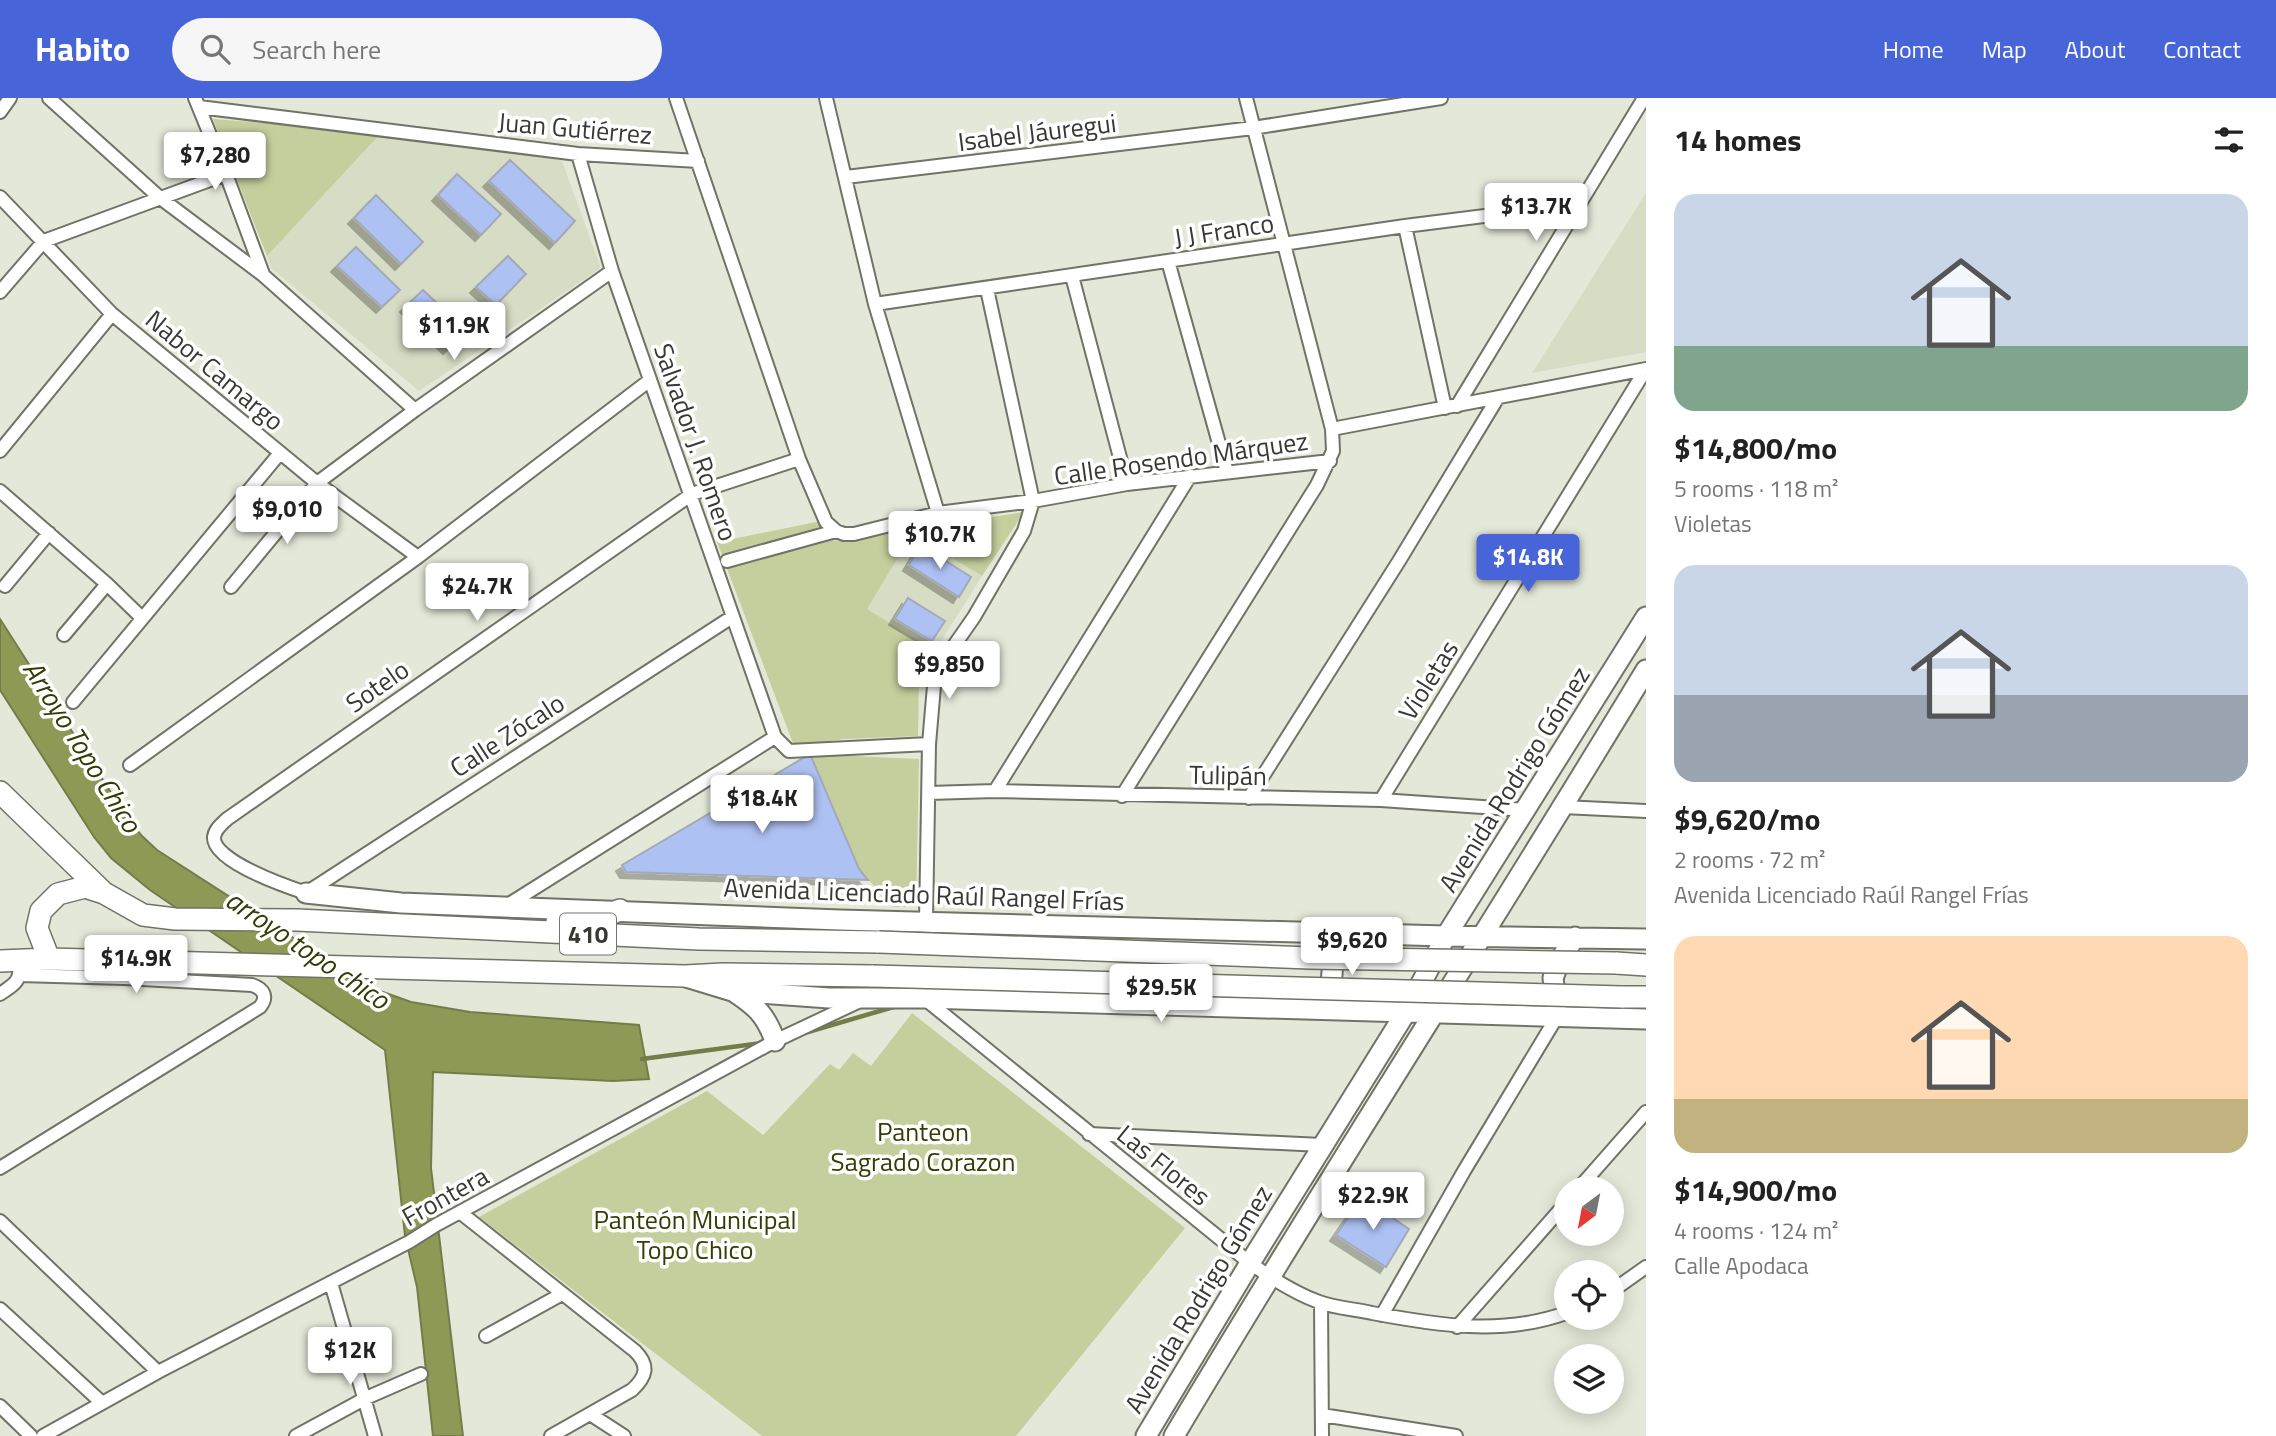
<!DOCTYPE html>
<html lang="en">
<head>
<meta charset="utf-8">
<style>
	:root { --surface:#fff; --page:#f6f6f6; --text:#222; --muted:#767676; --accent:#4764d8 }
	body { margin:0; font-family:"Titillium Web",sans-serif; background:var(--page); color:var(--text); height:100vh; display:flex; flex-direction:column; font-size:26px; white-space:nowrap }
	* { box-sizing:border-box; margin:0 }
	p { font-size:23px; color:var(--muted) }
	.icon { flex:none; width:38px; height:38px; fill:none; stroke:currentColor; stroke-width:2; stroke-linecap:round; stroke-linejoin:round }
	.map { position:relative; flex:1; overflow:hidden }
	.panel { display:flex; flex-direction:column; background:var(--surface); width:630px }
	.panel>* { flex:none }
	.needle { width:46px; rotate:212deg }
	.tools { position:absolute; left:1554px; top:1078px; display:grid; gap:14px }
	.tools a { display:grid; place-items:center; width:70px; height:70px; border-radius:50%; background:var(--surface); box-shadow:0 4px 18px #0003; font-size:35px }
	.price { position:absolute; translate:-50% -60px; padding:0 16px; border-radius:7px; background:#fff; color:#222; font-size:23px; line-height:46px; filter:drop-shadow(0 2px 4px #0008) }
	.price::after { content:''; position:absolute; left:50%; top:42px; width:21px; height:16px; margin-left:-10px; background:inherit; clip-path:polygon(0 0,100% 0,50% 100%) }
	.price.on { background:var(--accent); color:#fff }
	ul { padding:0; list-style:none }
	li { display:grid; align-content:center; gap:14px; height:371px; padding:0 28px }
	li span { display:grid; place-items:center; height:217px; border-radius:21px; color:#555 }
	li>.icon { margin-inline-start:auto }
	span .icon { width:126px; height:126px; fill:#fffc; stroke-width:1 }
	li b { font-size:30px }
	h2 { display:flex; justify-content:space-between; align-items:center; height:84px; padding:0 28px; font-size:30px }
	header { display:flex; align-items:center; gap:42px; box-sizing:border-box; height:98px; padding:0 35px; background:var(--accent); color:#fff }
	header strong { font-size:33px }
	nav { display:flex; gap:38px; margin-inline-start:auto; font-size:24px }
	.search { width:490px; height:63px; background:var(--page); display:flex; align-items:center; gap:18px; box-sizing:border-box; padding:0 24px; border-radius:38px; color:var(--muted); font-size:26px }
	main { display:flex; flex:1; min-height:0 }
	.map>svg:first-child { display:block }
</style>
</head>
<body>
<header>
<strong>Habito</strong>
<div class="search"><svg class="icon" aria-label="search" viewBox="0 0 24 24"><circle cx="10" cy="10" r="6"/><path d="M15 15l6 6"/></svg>Search here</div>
<nav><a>Home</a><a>Map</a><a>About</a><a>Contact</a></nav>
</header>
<main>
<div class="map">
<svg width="1646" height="1338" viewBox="0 0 1646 1338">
	<defs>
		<filter id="shadow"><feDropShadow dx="-6" dy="6" stdDeviation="0" flood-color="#0004"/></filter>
	</defs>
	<rect width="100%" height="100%" fill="#e4e8d8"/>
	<path fill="#d7dcc5" d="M382 34 538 55 562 63 601 170 419 293 271 170 267 158Z
		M1646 95V254L1532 275Z
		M912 436 982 478 935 553 866 511Z"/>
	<path fill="#c5cf9d" d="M213 21 382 34 267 158Z
		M1024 414 982 478 912 436 867 511 935 553 919 580 918 638 844 641 794 648 717 444 821 423 834 443Z
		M810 656 919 661 916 809H893L859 771Z
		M912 915 1185 1130 1016 1338H762L479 1119 707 993 763 1037 830 966 839 972 853 955 871 968Z"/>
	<path fill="#8e9955" stroke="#747c4a" stroke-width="2" d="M0 521 126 718 142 738 157 752 320 857 383 894 411 904 470 914 639 927 649 981 613 983 433 974 431 1070 463 1338H433L417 1189 405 1138 385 952 150 792 111 760 94 739 0 592Z"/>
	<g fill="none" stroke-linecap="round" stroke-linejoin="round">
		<path stroke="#747c4a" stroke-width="4.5" d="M808 934 897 908
			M642 961 762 945"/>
	</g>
	<path fill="#aec1f3" stroke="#a4a9b8" stroke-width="2" filter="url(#shadow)" d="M510 62 575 123 555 145 489 83Z
		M457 76 501 116 481 137 438 97Z
		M376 97 423 144 401 166 354 120Z
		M356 149 400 192 382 209 337 168Z
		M508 158 526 176 496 207 476 189Z
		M423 192 467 233 449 250 406 208Z
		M921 447 971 479 959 499 909 467Z
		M908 500 945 523 932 543 895 521Z
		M810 656 859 771 868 782 626 774 622 767Z
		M1362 1099 1409 1131 1386 1169 1336 1137Z"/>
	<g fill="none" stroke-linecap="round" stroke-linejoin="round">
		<defs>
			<path id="street" d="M49 0 159 99 263 177 415 312
				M195 0 226 76 263 176
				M676 0 799 361 826 424 836 433 844 436H854L938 415 1033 403 1127 386 1330 363
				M826 0 875 206 938 415
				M199 9 578 56 698 63
				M0 14 10 0
				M578 56 612 173 775 639 789 653 929 646
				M846 79 1253 30 1441 0
				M0 99 112 216 317 385 418 459
				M1405 128 1445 310
				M1168 163 1227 374
				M1072 178 1127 386
				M0 194 44 143 226 76
				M875 206 1405 128 1579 106
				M1457 308 1644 0
				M1332 331 1646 271
				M0 353 112 216
				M0 393 107 486 142 520
				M727 463 836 433
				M5 488 49 435
				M231 489 317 385 415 312 612 173
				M732 519 306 795C288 789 212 763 214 739 215 731 222 726 227 721L692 396 799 361
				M64 537 107 486
				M73 604 280 355
				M130 667 418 459 650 282
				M995 693 1190 378
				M929 695 995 693 1381 702 1526 712
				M1122 698 1317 387 1333 353 1332 331 1246 0
				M1249 700 1399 463 1497 301
				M1381 702 1646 271
				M1563 709 1646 713
				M506 808 775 639
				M926 824 929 646 934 588 951 552 974 519 1024 433 1033 403 987 191
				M0 896C10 889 21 884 19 871
				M925 901 1250 1165C1271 1180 1294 1195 1319 1204 1335 1210 1355 1211 1372 1215 1436 1227 1502 1238 1566 1215
				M1089 1036 1322 1047
				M0 1070 260 909C268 899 264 891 252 887L124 880 20 877
				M1579 1090 1646 1014
				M461 1115 635 1253C650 1268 646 1279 632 1292L551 1338
				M0 1123 158 1274
				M331 1185 375 1338
				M1612 1193 1646 1169
				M1321 1205 1322 1338
				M0 1211 101 1304
				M1382 1217 1464 1073 1558 917
				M1457 1229 1566 1105
				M486 1238 562 1196
				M0 1308 31 1338
				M590 1316 624 1338
				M1322 1317 1456 1338
				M43 1338 158 1274 409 1144 436 1127 775 943 862 902
				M296 1338 366 1300 421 1276"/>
			<path id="secondary" d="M306 795 401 805 840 822 1446 838 1646 841
				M1319 833C1334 856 1339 881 1320 904
				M686 879 732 893 829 900H924L1646 921
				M733 893C756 908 766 917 775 943
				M1557 912 1553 880 1560 862 1575 839
				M1146 1338 1250 1165 1406 914 1446 838 1646 519
				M1174 1338C1327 1080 1491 829 1646 572"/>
			<path id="primary" d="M0 694 102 793
				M557 824 602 819 620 812
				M49 861 37 830 41 813 58 796 85 789 104 795 143 817 175 821 297 822 699 841 879 844
				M0 863 49 861 685 878 723 876 873 878
				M1616 865 1646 867
				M1622 899H1646"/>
		</defs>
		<use href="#street" stroke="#707365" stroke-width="16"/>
		<use href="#secondary" stroke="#707365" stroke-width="23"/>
		<use href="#primary" stroke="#707365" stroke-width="24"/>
		<use href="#street" stroke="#fff" stroke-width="12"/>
		<use href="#secondary" stroke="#fff" stroke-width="19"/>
		<use href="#primary" stroke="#fff" stroke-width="21"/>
		<defs>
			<path id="primary-bridge" d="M879 844 1310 860 1616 865
				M873 878 1622 899"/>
		</defs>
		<use href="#primary-bridge" stroke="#707365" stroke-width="24" stroke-linecap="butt"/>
		<use href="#primary-bridge" stroke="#fff" stroke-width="21"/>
	</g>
	<g text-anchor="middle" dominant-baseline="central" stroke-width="7" stroke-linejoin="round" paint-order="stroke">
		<rect fill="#fff" stroke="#737470" stroke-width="2" x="560" y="815.5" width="56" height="41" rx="5"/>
		<g font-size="24" font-weight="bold" fill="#373932">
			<text x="588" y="836">410</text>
		</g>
		<g font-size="26" fill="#373932" stroke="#fff">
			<text transform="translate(575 30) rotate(5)">Juan Gutiérrez</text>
			<text transform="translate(1037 34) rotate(-7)">Isabel Jáuregui</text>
			<text transform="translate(1224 132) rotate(-9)">J J Franco</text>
			<text transform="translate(215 272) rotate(40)">Nabor Camargo</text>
			<text transform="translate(696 344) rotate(71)">Salvador J. Romero</text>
			<text transform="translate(1181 360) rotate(-8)">Calle Rosendo Márquez</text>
			<text transform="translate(1428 582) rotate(-58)">Violetas</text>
			<text transform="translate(377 588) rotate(-35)">Sotelo</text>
			<text transform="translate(507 637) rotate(-33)">Calle Zócalo</text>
			<text transform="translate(1228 677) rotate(1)">Tulipán</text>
			<text transform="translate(1514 681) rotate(-58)">Avenida Rodrigo Gómez</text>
			<text transform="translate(924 796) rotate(2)">Avenida Licenciado Raúl Rangel Frías</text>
			<text transform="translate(1164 1067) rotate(39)">Las Flores</text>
			<text transform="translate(445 1098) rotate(-29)">Frontera</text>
			<text transform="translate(1198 1201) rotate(-59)">Avenida Rodrigo Gómez</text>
		</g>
		<g font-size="26" fill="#363d05" stroke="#fff">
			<text x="923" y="1033">Panteon<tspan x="923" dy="30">Sagrado Corazon</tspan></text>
			<text x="695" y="1121">Panteón Municipal<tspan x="695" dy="30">Topo Chico</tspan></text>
		</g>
		<g font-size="28" font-style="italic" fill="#353b04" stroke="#fff">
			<text transform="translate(83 648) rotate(58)">Arroyo Topo Chico</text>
			<text transform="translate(308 851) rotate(34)">arroyo topo chico</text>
		</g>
	</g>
</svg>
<div class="tools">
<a><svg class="needle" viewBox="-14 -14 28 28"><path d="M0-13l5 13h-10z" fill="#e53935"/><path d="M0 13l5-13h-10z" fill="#767676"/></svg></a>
<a><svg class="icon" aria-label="locate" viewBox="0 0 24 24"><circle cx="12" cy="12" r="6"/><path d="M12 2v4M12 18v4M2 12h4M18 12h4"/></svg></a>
<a><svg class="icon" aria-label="layers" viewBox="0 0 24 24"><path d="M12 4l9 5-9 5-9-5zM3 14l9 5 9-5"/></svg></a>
</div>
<b class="price" style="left:215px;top:94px">$7,280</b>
<b class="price" style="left:1536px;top:145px">$13.7K</b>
<b class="price" style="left:454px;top:264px">$11.9K</b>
<b class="price" style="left:287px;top:448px">$9,010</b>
<b class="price" style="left:940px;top:473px">$10.7K</b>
<b class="price on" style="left:1528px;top:496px">$14.8K</b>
<b class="price" style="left:477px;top:525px">$24.7K</b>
<b class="price" style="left:949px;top:603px">$9,850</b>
<b class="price" style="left:762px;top:737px">$18.4K</b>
<b class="price" style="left:1352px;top:879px">$9,620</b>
<b class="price" style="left:136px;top:897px">$14.9K</b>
<b class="price" style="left:1161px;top:926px">$29.5K</b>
<b class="price" style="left:1373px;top:1134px">$22.9K</b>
<b class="price" style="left:350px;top:1289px">$12K</b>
</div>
<section class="panel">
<h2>14 homes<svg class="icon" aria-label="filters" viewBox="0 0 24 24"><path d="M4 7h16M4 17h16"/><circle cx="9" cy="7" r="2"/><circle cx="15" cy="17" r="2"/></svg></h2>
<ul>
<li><span style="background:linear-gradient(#c9d6e8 70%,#7fa58c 0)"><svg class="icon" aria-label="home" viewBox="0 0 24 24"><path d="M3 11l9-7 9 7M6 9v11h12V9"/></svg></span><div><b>$14,800/mo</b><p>5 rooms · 118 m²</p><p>Violetas</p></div></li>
<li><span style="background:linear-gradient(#c9d6e8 60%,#9aa5b1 0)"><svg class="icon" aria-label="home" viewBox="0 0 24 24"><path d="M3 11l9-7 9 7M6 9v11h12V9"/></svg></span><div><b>$9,620/mo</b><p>2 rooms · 72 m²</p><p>Avenida Licenciado Raúl Rangel Frías</p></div></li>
<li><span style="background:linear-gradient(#ffd9b3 75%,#c2b280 0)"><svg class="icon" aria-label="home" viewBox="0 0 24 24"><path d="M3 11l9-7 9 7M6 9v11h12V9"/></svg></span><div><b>$14,900/mo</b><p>4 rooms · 124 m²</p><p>Calle Apodaca</p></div></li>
</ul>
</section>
</main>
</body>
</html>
